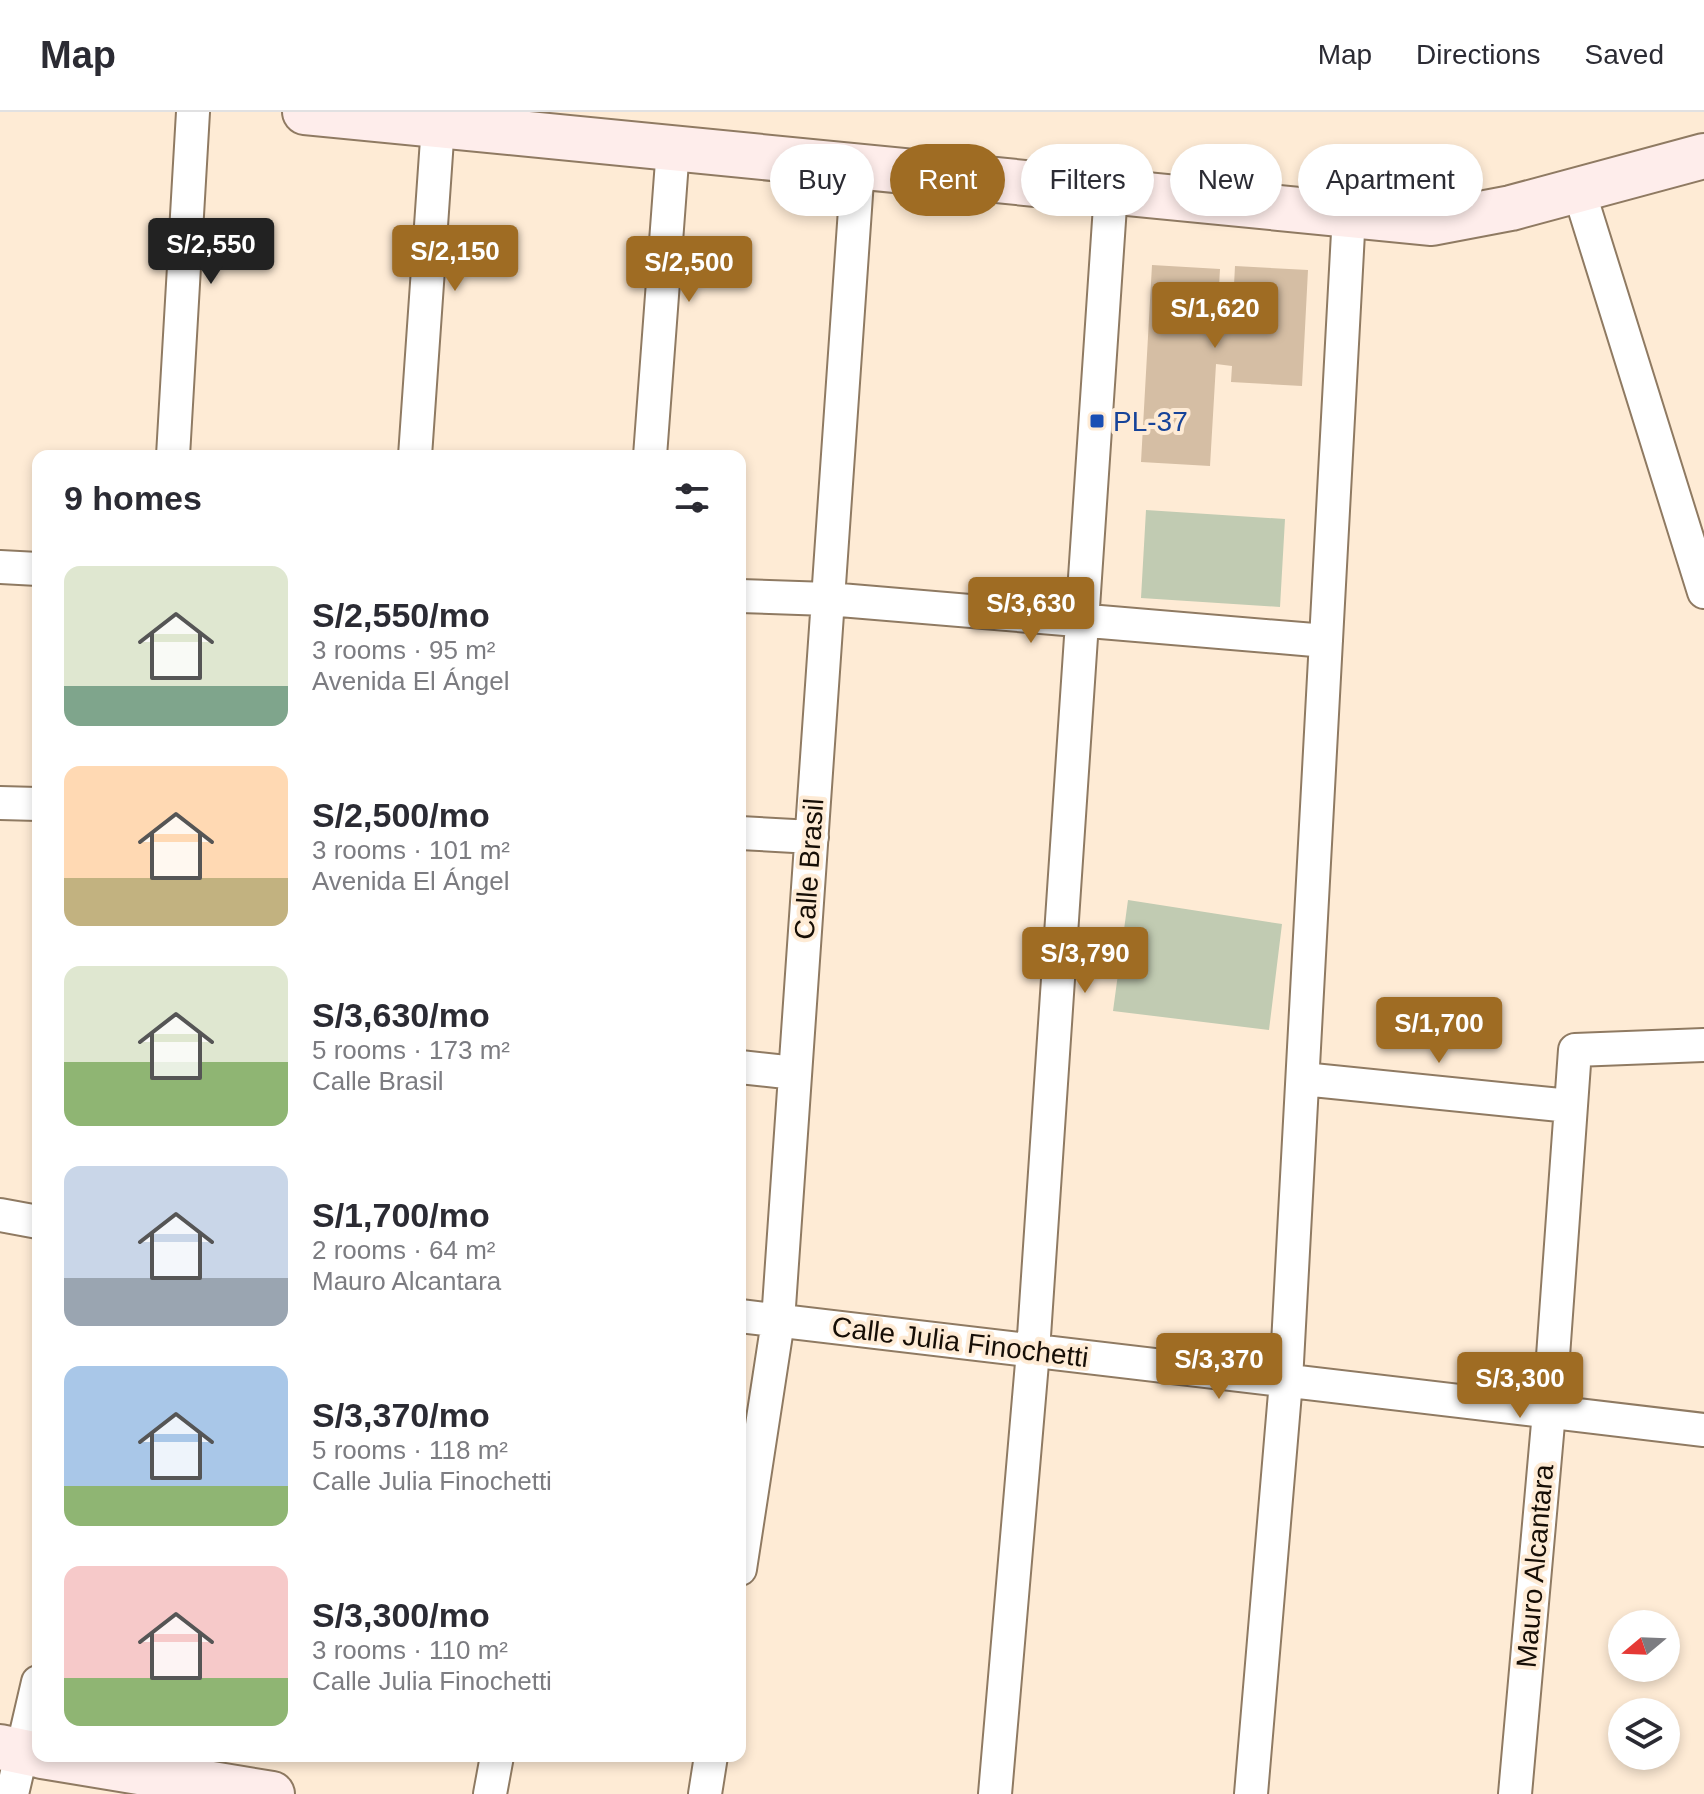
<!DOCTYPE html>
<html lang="en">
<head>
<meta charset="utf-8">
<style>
	:root { --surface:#fff; --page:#f7f7f7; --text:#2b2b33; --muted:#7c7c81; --line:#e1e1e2; --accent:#9f6c23 }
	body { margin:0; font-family:Helvetica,sans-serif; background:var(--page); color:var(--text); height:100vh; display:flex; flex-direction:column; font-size:30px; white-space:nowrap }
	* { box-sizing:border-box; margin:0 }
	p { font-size:26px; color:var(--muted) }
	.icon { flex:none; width:44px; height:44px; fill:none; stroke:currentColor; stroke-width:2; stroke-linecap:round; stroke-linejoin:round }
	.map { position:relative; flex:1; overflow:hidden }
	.details { position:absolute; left:32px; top:338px; width:714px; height:1312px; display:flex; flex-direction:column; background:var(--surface); border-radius:16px; box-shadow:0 4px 12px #0003 }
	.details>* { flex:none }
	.banner { position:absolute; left:770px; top:32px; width:760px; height:72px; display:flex; gap:16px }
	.needle { width:52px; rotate:251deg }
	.fabs { position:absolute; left:1608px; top:1498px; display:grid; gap:16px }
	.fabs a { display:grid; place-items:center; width:72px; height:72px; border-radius:50%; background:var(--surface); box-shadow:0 4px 12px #0003; font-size:40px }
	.price { position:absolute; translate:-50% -68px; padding:0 18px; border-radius:8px; background:var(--accent); color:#fff; font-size:26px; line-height:52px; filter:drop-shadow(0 2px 4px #0008) }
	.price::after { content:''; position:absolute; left:50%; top:48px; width:24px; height:18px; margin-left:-12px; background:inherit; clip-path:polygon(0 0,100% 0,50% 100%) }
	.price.on { background:#222; color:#fff }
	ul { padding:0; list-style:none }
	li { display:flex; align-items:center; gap:24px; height:200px; padding:0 32px }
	li span { display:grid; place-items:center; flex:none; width:224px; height:160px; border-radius:16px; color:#555 }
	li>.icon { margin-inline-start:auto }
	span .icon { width:96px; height:96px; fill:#fffc; stroke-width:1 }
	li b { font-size:34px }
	h2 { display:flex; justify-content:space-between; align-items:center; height:96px; padding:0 32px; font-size:34px }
	.tag { padding:0 28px; border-radius:36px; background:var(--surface); box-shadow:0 4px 12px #0003; font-size:28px; line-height:72px }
	.tag.on { background:var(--accent); color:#fff }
	header { display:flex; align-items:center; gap:48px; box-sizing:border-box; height:112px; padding:0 40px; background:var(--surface); border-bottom:2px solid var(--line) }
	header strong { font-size:38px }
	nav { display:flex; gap:44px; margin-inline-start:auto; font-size:28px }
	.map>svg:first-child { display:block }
</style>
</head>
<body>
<header>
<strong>Map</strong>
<nav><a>Map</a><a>Directions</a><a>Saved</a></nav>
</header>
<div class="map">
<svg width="1704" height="1682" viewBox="0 0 1704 1682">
	<rect width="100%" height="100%" fill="#feebd5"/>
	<path fill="#c1cbb2" d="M1146 398 1285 407 1280 495 1141 486Z
		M1128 788 1282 812 1269 918 1113 899Z"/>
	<path fill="#d5bea4" d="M1152 153 1220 157 1217 210 1232 211 1235 154 1308 158 1302 274 1231 270 1232 254 1216 252 1210 354 1141 350Z"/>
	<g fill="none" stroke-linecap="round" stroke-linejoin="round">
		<defs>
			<path id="street" d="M1579 79 1704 480
				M173 344 193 0
				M415 344 438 13
				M650 344 673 36
				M0 455 38 457
				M740 484 828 487 1326 529
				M0 691 38 692
				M740 721 812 725
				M740 955 795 961
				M1303 967 1570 994
				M0 1103 38 1110
				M740 1204 1704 1318
				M740 1457 778 1209 858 54
				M12 1682 38 1570
				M490 1682 497 1644
				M705 1682 711 1644
				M995 1682 1033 1239 1111 79
				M1251 1682 1286 1269 1349 102
				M1515 1682 1549 1300 1575 938 1704 933"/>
			<path id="secondary" d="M305 0 1432 111 1511 96 1704 44
				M0 1635 38 1643
				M42 1644 272 1682"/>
		</defs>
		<use href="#street" stroke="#8f7a62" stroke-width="36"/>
		<use href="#secondary" stroke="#8f7a62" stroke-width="48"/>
		<use href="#street" stroke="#fff" stroke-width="32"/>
		<use href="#secondary" stroke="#feedeb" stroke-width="44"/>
	</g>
	<rect fill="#1a4fb4" stroke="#feebd5" stroke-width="3" x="1089" y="301" width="16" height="16" rx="4"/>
	<g text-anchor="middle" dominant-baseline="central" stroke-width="8" stroke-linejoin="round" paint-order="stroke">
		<g font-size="28" fill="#164399" stroke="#feebd5" text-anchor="start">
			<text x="1113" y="309">PL-37</text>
		</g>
		<g font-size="28" fill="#160e06" stroke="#feebd5">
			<text transform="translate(809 757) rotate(-86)">Calle Brasil</text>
			<text transform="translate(960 1230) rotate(7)">Calle Julia Finochetti</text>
			<text transform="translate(1535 1454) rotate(-85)">Mauro Alcantara</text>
		</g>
	</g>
</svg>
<div class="fabs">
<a><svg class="needle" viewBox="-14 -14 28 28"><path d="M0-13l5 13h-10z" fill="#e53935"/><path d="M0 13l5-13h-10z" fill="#7c7c81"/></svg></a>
<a><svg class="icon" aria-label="layers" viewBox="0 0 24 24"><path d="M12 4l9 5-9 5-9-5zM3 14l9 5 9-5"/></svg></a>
</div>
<b class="price on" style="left:211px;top:174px">S/2,550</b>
<b class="price" style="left:455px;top:181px">S/2,150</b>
<b class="price" style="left:689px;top:192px">S/2,500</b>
<b class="price" style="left:1215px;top:238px">S/1,620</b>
<b class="price" style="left:1031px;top:533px">S/3,630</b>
<b class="price" style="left:1085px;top:883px">S/3,790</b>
<b class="price" style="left:1439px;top:953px">S/1,700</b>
<b class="price" style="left:1219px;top:1289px">S/3,370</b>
<b class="price" style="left:1520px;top:1308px">S/3,300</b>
<div class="banner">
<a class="tag">Buy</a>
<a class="tag on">Rent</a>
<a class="tag">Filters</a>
<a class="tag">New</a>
<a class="tag">Apartment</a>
</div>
<section class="details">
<h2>9 homes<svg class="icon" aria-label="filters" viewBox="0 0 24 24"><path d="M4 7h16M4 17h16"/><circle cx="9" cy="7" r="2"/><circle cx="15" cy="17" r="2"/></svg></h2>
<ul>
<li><span style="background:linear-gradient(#dfe7d0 75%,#7fa58c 0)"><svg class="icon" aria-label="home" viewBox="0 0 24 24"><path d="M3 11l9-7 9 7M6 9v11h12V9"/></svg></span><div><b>S/2,550/mo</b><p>3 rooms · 95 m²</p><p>Avenida El Ángel</p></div></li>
<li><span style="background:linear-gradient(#ffd9b3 70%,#c2b280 0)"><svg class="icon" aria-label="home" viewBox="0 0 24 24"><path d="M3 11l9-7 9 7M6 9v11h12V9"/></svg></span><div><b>S/2,500/mo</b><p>3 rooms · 101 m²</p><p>Avenida El Ángel</p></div></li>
<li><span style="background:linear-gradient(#dfe7d0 60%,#8fb573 0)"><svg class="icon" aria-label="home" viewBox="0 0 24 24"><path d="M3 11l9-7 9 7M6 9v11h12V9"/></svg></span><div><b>S/3,630/mo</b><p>5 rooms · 173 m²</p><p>Calle Brasil</p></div></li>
<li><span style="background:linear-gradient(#c9d6e8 70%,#9aa5b1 0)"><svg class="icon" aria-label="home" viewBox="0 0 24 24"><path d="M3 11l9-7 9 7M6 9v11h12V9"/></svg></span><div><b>S/1,700/mo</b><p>2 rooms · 64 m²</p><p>Mauro Alcantara</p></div></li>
<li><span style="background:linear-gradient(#a9c7e8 75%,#8fb573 0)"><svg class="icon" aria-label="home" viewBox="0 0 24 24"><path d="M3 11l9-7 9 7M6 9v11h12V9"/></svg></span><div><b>S/3,370/mo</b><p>5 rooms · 118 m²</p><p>Calle Julia Finochetti</p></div></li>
<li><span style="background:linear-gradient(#f6c9c9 70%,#8fb573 0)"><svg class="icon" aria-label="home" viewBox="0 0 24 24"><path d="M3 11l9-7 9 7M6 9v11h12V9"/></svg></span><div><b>S/3,300/mo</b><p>3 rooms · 110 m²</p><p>Calle Julia Finochetti</p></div></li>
</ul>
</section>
</div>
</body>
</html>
